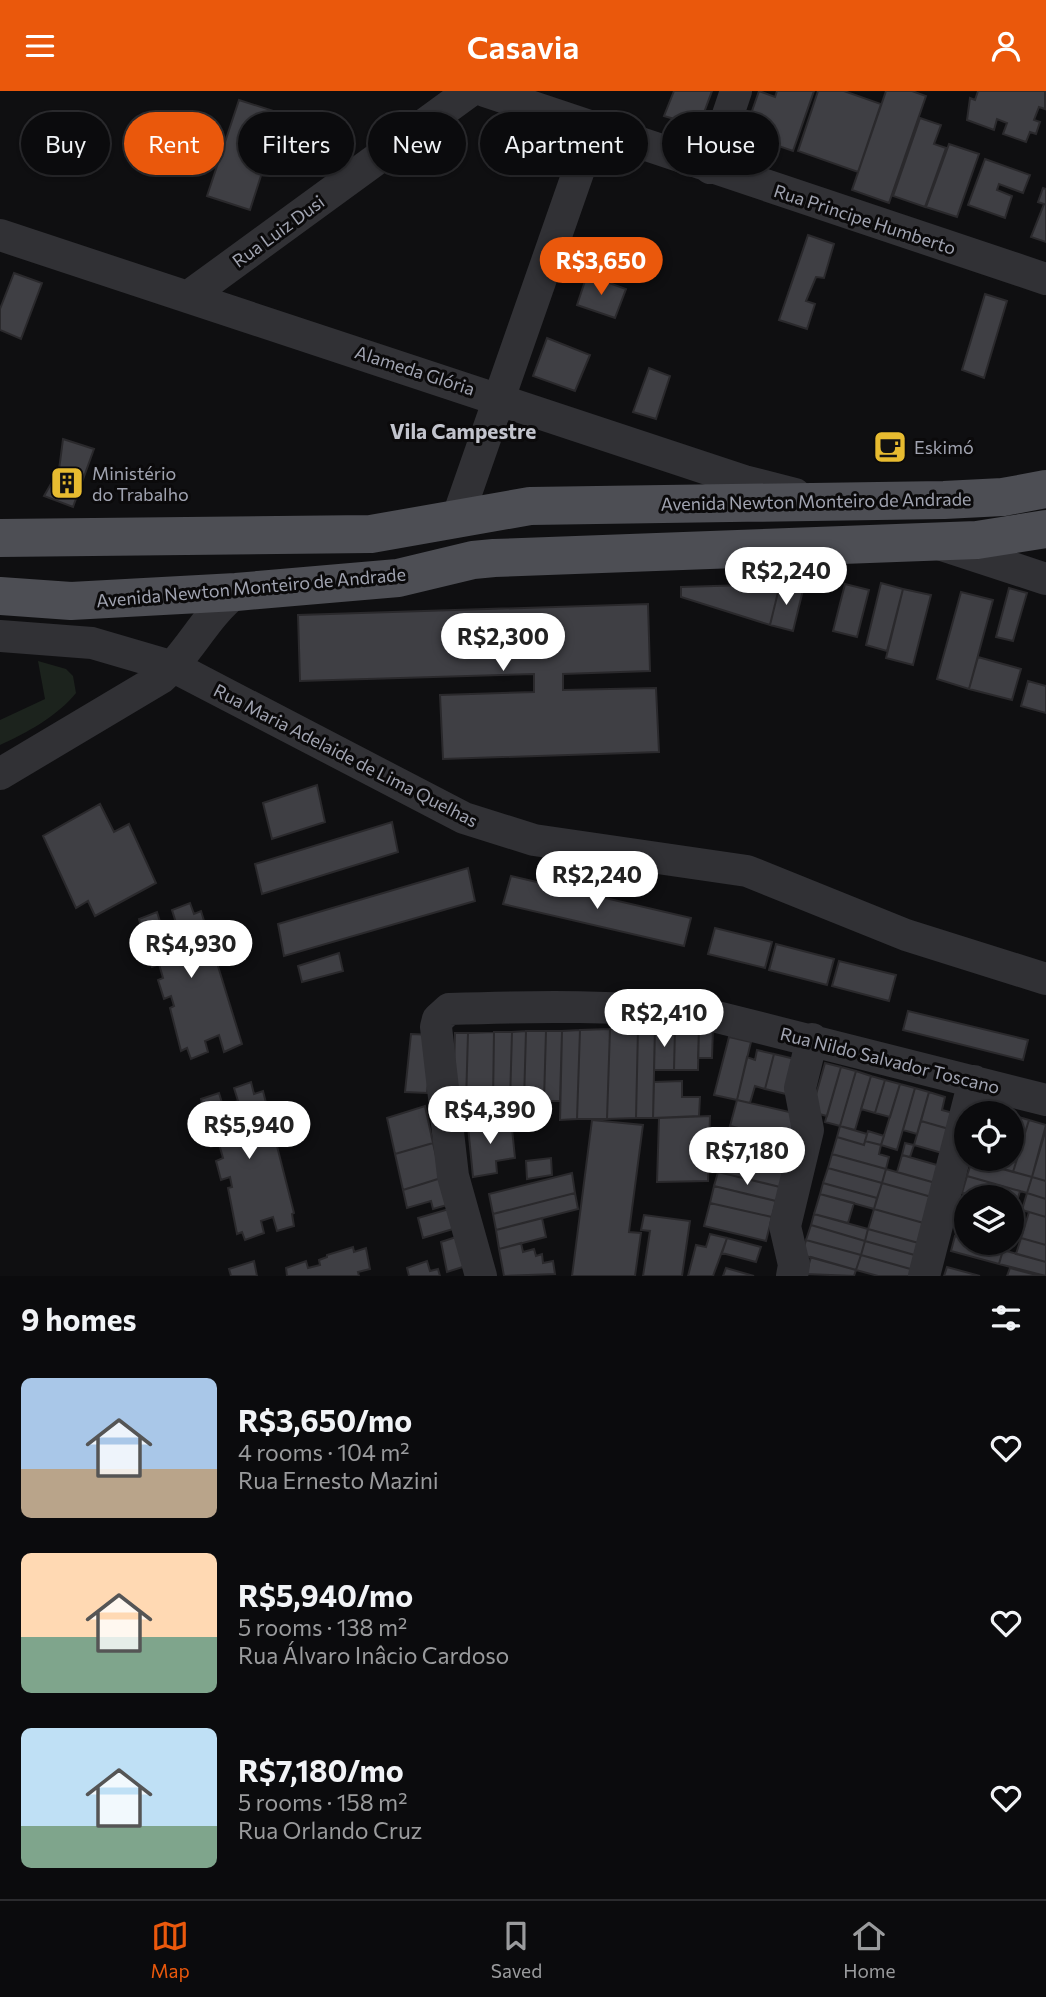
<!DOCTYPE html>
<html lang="en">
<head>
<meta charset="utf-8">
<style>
	:root { --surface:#0b0b0d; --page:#141416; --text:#f1f3f6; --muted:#9a9b9d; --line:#2b2b2e; --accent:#ea580c }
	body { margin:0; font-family:Commissioner,sans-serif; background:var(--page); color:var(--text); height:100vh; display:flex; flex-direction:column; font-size:26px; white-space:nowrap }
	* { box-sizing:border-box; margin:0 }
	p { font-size:23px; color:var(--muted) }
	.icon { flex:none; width:38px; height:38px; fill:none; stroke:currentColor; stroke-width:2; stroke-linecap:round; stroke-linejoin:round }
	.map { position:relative; height:1185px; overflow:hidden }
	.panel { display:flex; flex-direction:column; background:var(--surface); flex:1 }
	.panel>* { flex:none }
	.guide { position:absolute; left:21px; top:21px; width:1004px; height:63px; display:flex; gap:14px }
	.controls { position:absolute; left:954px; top:1010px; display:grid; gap:14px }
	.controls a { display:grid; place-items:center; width:70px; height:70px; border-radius:50%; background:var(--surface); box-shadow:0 2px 5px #0004,0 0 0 2px var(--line); font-size:35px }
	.price { position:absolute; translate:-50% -60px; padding:0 16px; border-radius:24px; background:#fff; color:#222; font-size:23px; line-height:46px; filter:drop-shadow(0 2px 4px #0008) }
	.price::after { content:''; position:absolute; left:50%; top:42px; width:21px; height:16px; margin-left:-10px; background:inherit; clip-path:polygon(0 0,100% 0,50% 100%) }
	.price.active { background:var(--accent); color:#fff }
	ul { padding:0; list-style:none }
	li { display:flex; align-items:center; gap:21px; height:175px; padding:0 21px }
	li span { display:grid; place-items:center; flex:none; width:196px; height:140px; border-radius:10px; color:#555 }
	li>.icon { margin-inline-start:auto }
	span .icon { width:84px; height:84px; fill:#fffc; stroke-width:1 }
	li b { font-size:30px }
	h2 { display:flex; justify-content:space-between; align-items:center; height:84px; padding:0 21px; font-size:30px }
	.chip { padding:0 24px; border-radius:32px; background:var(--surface); box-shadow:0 2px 5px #0004,0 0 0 2px var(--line); font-size:24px; line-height:63px }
	.chip.active { background:var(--accent); color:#fff }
	header { display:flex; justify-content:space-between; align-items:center; height:91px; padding:0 21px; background:var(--accent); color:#fff; font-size:32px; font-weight:600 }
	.menu { display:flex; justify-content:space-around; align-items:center; height:98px; border-top:2px solid var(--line); background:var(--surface); font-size:19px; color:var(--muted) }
	.menu a { display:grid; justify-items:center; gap:4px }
	.menu .active { color:var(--accent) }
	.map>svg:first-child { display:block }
</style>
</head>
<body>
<header><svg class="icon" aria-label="menu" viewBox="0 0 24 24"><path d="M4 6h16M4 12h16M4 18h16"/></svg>Casavia<svg class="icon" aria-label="person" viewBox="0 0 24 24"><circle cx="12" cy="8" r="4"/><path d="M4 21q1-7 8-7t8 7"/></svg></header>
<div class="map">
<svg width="1046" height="1185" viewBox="0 0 1046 1185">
	<rect width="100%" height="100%" fill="#0f0f11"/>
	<path fill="#1c231d" d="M38 570 66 578 73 585 76 602C59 624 25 643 0 654V629L45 608Z"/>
	<path fill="#3f3f44" stroke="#2a292c" stroke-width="2" d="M674 0H712L699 35 664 25Z
		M759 0 775 6 777 0H814L793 60 744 43Z
		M818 0H844L881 13 858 81 798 60Z
		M886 0H912L926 5 889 112 852 99Z
		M978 0H1045V18L1039 16 1034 29 1040 31 1036 43 1030 41 1026 51 1003 43 1007 32 997 28 994 39 967 29 970 7 975 9Z
		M239 9 345 43 331 83 268 63 250 119 207 105Z
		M920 27 941 34 934 53 946 57 925 116 893 105Z
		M949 53 979 63 957 126 926 116Z
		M985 68 1030 84 1023 102 999 93 997 99 1012 105 1005 127 968 114Z
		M1043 97 1046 98V151L1031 146 1044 113 1038 111Z
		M808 144 834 153 824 187 816 186 806 210 815 213 807 238 779 229Z
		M14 182 42 192 21 248 0 239V218Z
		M587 184 626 198 615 227 577 214Z
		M985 203 1007 210 984 287 962 279Z
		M547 247 590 264 575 300 533 285Z
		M649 277 670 285 656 328 633 321Z
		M63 348 94 358 73 416 44 405 59 379Z
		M881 492 903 498 887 560 866 554Z
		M780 493 770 534 681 506V496Z
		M780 493 803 499 793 540 770 534Z
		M845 493 869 499 857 546 833 540Z
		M1009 497 1027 502 1013 550 996 546Z
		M903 498 931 504 913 574 886 567Z
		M961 501 993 509 969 598 937 588Z
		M648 513 650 580 563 583V599L656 597 659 661 443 668 440 604 534 601V583L300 590 298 524Z
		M978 566 1021 578 1012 609 969 598Z
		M1028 590 1046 595V622L1021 615Z
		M317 694 325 731 272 748 263 712Z
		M100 713 114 741 129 733 156 792 95 825 88 810 76 817 43 745Z
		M392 731 398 761 262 803 255 773Z
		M468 777 475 810 284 865 278 833Z
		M511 785 691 827 684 855 503 813Z
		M190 812 194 823 201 820 242 953 224 961 219 944 205 950 208 961 191 968 187 957 181 960 170 917 174 915 171 905 164 908 158 889 163 887 159 873 152 876 139 828 157 821 162 837 176 832 172 819Z
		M715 837 772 851 765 877 708 863Z
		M776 853 834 868 827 894 769 879Z
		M339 862 343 880 302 891 298 875Z
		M839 870 896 884 889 910 832 895Z
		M908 920 1028 949 1023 969 903 939Z
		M699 936H713L712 967H698Z
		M699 936 698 979H674L675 937Z
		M655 937H675L674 979H654Z
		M655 937 653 1027H636L638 938Z
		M610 938H638L636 1027 607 1028Z
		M610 938 607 1028H577L580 939Z
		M580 939 577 1028 560 1029 562 940Z
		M526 940 524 1011H510L512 941Z
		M526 940H546L544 1010 524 1011Z
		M546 940H562L560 1010H544Z
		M494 941H512L510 1011H493Z
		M494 941 493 1011 466 1012 468 942Z
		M455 942H468L466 1012H453Z
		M411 943 433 944 427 1002 405 1001Z
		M729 946 751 951 737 1009 714 1004Z
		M757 959 774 963 765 998 755 995 750 1012 737 1009 747 966 755 969Z
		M774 963 795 968 786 1003 765 998Z
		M825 972 841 976 827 1025 811 1021Z
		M841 976 856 980 840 1035 825 1031Z
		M856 980 871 985 855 1039 840 1035Z
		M871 985 885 989 875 1022 861 1018Z
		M885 989 900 993 890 1026 875 1022Z
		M682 990V1006H700L699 1025 653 1027 654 991Z
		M251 991 254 1003 263 1000 294 1122 292 1123 294 1135 277 1140 273 1126 261 1130 264 1142 245 1149 242 1141 237 1143 228 1097 232 1096 230 1086 221 1089 216 1070 223 1067 219 1053 211 1056 201 1008 219 1002 223 1015 238 1010 234 997Z
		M900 993 915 997 897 1059 881 1054Z
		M915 997 929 1001 917 1043 903 1039Z
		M929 1001 945 1006 942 1019 961 1024 956 1040 921 1030Z
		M737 1009 798 1023 791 1050 730 1035Z
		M425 1015 433 1052 395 1063 387 1027Z
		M1012 1024 1029 1029 1013 1081 995 1076 997 1068H1012Z
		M710 1025 708 1090 657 1091 659 1027Z
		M511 1028 515 1067 496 1070 497 1082 473 1086 468 1035Z
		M592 1029 643 1034 629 1141 641 1142 635 1185H572Z
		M1029 1029 1046 1034 1032 1086 1013 1081Z
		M921 1030 956 1040 949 1064 914 1054Z
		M730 1035 791 1050 785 1076 723 1062Z
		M840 1035 867 1043 864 1054 837 1046Z
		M1046 1038V1090L1032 1086Z
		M868 1040 884 1045 881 1054 865 1050Z
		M837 1046 864 1054 865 1050 881 1054 879 1063 889 1066 886 1078 832 1063Z
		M433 1052 441 1087 403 1099 395 1063Z
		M905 1052 914 1054 910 1066 902 1064Z
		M723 1062 785 1076 780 1096 718 1081Z
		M832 1063 886 1078 882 1092 828 1077Z
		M902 1064 944 1076 939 1093 897 1081Z
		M551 1067 552 1084 527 1088 526 1070Z
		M972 1068H997L995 1076Z
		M972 1069 1032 1086 1027 1102 967 1085Z
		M828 1077 882 1092 877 1107 823 1092Z
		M886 1078 939 1093 935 1107 882 1092Z
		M718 1081 780 1096 776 1110 714 1095Z
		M572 1082 575 1102 493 1123 489 1103Z
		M967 1085 995 1093 992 1106 962 1102Z
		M1032 1086 1046 1090V1108L1027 1102Z
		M441 1087 447 1114 433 1118 431 1110 407 1117 403 1099Z
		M823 1092 877 1107 874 1118 820 1103Z
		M882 1092 935 1107 927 1133 874 1118Z
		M714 1095 776 1110 772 1126 710 1112Z
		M1005 1096 1020 1100 1015 1117 1012 1116V1106H1002Z
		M575 1102 578 1118 496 1139 493 1123Z
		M1027 1102 1046 1108V1126L1022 1119Z
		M820 1103 854 1112 848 1132 814 1123Z
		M710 1112 772 1126 766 1150 704 1135Z
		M1012 1116 1022 1119 1018 1133 1012 1131Z
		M449 1118 453 1138 423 1147 418 1127Z
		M874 1118 927 1133 922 1153 868 1138Z
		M1029 1121 1046 1126V1154L1021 1147Z
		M814 1123 868 1138 865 1150 811 1134Z
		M644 1124 690 1130 682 1185H643L650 1140 641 1139Z
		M542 1127 546 1146 499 1158 496 1139Z
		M811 1134 865 1150 861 1164 806 1149Z
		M868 1138 922 1153 918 1165 865 1150Z
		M710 1143 727 1147 713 1185H688L696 1154 706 1156Z
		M462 1144 469 1174 447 1181 441 1151Z
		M955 1145 966 1148V1152L1003 1159 999 1173 951 1160Z
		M727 1147 761 1156 756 1171 722 1162Z
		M1021 1147 1046 1154V1171L1016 1163Z
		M806 1149 861 1164 856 1179 802 1164Z
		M865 1150 918 1165 914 1179 861 1164Z
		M521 1152 523 1161 534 1158 536 1165 542 1163 543 1172 553 1170 555 1183 504 1185 499 1158Z
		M353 1156 354 1161 366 1157 370 1178 358 1181 359 1185H287L286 1177 306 1170 308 1177 320 1174 319 1169 327 1166V1164Z
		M1003 1159 1046 1171V1185L999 1173Z
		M861 1164 914 1179 912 1185H878L856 1179Z
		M811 1166 856 1179 854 1185 806 1183Z
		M254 1170 257 1185H231L229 1178Z
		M427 1170 430 1180 438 1178 440 1185H409L407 1177Z
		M947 1176 980 1185H944Z
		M726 1177 754 1185H723Z
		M1010 1177 1040 1185H1007Z"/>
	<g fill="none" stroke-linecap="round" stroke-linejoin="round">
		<path stroke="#313135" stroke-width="32" d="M485 0 1046 188
			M710 77 736 0
			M0 144 744 390 795 403
			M189 205 470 0
			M457 428 594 36
			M942 454 1046 488
			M0 545 92 552 174 576 464 727 534 749 747 780 906 844 1046 888
			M0 683 161 587C190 561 205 525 236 501
			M481 1185 453 1085 436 936 438 928 449 918C537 915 622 914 709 924L1046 1009
			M792 1185 794 1174 785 1135 808 1039 800 997 812 948
			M924 1185 974 990"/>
		<path stroke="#4d4e54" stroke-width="38" d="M0 447 371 443 530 415 944 409 1003 406 1046 398
			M0 505 71 510 236 501 398 487 473 469 494 467 977 449 1046 438"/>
	</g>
	<defs>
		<symbol id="cafe-square" viewBox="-11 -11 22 22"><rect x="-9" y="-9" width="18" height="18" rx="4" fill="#e7bb30" stroke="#0b0a0b"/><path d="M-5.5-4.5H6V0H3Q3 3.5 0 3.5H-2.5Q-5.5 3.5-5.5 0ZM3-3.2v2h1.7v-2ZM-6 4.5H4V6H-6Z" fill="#111"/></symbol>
		<symbol id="building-square" viewBox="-11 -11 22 22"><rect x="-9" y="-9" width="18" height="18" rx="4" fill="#e7bb30" stroke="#0b0a0b"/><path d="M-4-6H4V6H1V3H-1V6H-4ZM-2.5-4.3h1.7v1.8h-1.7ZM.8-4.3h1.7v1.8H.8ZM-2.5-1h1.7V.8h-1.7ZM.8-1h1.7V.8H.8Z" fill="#111"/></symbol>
	</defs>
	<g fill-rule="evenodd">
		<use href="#cafe-square" x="871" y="337" width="38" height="38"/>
		<use href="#building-square" x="48" y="373" width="38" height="38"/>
	</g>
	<g text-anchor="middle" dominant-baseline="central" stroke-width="6" stroke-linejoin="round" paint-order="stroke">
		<g font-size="18" fill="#a1a4b1" stroke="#0b0a0b">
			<text transform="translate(865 128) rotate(18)">Rua Principe Humberto</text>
			<text transform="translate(278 140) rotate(-36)">Rua Luiz Dusi</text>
			<text transform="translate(415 279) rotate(18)">Alameda Glória</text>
			<text transform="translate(816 410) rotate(-1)">Avenida Newton Monteiro de Andrade</text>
			<text transform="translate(251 496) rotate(-5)">Avenida Newton Monteiro de Andrade</text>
			<text transform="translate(346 664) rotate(27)">Rua Maria Adelaide de Lima Quelhas</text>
			<text transform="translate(890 969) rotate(14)">Rua Nildo Salvador Toscano</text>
		</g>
		<g font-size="18" fill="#a1a4b1" stroke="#0b0a0b" text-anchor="start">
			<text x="914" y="356">Eskimó</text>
			<text x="92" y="382">Ministério<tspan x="92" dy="21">do Trabalho</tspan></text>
		</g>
		<g font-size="21" font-weight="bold" fill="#c2c4cd" stroke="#0b0a0b">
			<text x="463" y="339">Vila Campestre</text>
		</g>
	</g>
</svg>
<div class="controls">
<a><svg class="icon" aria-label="locate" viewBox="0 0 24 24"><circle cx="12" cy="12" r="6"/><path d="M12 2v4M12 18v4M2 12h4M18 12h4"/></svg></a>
<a><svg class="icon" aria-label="layers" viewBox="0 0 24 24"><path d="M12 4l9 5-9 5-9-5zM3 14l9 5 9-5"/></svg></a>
</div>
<b class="price active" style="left:601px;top:206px">R$3,650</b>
<b class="price" style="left:786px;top:516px">R$2,240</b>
<b class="price" style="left:503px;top:582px">R$2,300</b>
<b class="price" style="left:597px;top:820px">R$2,240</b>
<b class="price" style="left:191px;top:889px">R$4,930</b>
<b class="price" style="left:664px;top:958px">R$2,410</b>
<b class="price" style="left:490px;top:1055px">R$4,390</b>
<b class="price" style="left:249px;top:1070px">R$5,940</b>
<b class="price" style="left:747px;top:1096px">R$7,180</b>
<div class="guide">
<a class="chip">Buy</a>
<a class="chip active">Rent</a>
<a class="chip">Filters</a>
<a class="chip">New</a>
<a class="chip">Apartment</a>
<a class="chip">House</a>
</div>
</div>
<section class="panel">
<h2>9 homes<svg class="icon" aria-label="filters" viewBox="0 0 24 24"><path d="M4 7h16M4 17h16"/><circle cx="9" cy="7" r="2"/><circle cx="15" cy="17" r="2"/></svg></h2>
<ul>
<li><span style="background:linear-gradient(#a9c7e8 65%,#b9a48a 0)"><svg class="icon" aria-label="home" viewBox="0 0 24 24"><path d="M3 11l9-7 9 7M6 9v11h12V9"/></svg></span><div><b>R$3,650/mo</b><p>4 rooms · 104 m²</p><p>Rua Ernesto Mazini</p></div><svg class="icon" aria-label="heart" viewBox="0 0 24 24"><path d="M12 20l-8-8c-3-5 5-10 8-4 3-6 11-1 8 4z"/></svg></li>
<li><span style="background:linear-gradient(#ffd9b3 60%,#7fa58c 0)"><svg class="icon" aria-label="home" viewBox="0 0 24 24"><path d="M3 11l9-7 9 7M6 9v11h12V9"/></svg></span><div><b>R$5,940/mo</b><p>5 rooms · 138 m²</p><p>Rua Álvaro Inâcio Cardoso</p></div><svg class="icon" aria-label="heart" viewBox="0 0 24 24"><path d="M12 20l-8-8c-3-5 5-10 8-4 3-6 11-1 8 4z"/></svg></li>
<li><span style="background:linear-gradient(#bfe0f5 70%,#7fa58c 0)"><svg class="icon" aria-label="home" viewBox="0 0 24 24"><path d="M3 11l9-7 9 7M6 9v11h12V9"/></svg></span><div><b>R$7,180/mo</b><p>5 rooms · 158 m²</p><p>Rua Orlando Cruz</p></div><svg class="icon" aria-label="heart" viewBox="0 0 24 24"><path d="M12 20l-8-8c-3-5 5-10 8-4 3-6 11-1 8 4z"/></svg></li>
</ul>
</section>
<nav class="menu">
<a class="active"><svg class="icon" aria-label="map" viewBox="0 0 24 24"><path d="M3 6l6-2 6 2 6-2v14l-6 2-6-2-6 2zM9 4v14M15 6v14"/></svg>Map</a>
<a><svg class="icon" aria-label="saved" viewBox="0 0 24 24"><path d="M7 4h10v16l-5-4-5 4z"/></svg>Saved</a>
<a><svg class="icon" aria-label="home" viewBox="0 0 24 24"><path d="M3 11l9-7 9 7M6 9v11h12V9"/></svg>Home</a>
</nav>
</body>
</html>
